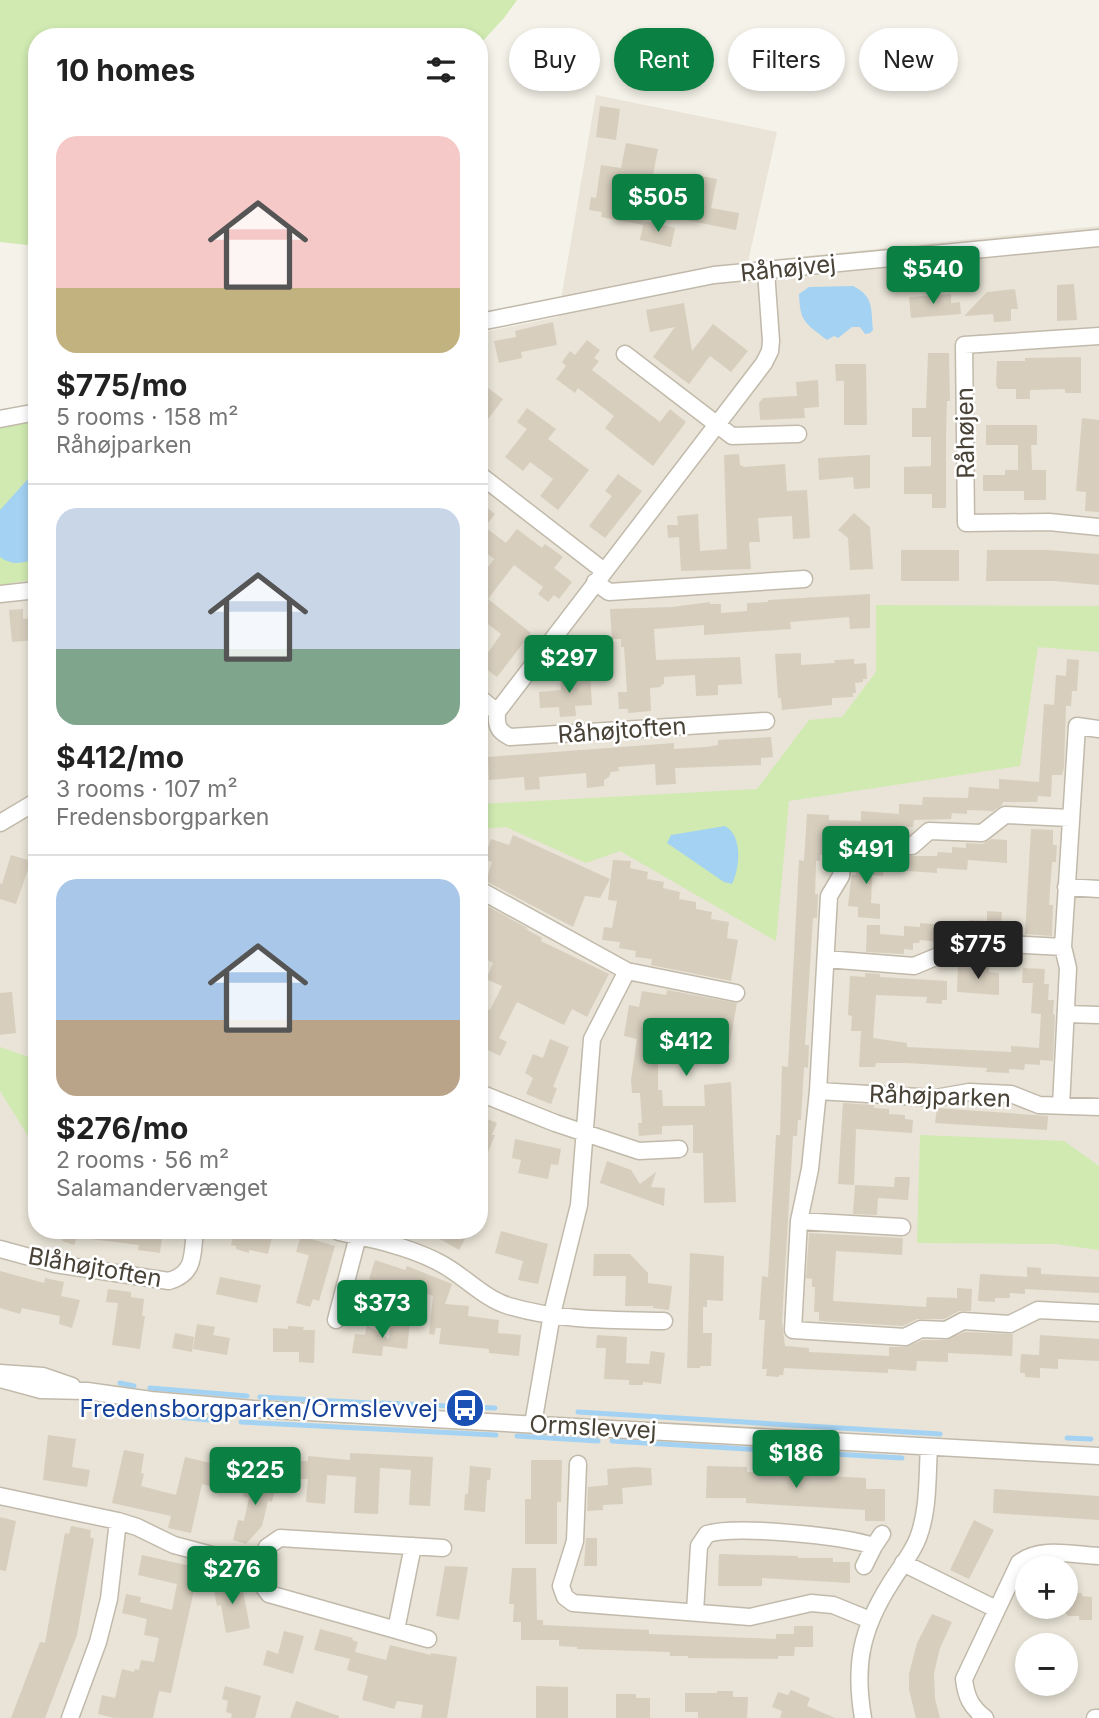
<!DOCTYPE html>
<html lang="en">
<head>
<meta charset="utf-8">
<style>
	:root { --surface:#fff; --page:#f6f6f6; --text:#222; --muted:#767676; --line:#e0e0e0; --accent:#0b8043 }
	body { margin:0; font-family:Inter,sans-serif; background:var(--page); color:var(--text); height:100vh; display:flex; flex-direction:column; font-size:26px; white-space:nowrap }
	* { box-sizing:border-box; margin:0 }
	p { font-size:23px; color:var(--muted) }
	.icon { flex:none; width:38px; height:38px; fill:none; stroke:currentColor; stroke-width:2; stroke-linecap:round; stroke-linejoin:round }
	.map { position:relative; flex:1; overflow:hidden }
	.side { position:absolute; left:28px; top:28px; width:460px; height:1211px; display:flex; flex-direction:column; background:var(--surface); border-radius:28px; box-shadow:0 4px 10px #0003 }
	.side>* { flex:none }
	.guide { position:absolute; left:509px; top:28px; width:485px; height:63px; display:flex; gap:14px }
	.tools { position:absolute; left:1015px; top:1556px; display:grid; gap:14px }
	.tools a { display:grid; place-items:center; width:63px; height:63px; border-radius:50%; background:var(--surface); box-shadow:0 4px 10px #0003; font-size:35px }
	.price { position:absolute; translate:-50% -60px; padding:0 16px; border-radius:7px; background:var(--accent); color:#fff; font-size:23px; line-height:46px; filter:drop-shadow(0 2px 4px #0008) }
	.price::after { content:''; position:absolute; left:50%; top:42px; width:21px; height:16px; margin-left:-10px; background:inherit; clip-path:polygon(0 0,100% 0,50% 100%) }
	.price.selected { background:#222; color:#fff }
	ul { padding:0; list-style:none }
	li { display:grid; align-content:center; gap:14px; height:371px; padding:0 28px }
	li+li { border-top:2px solid var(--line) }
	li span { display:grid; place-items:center; height:217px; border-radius:21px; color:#555 }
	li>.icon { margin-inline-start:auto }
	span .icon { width:126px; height:126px; fill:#fffc; stroke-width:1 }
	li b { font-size:30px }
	h2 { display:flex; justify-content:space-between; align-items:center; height:84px; padding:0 28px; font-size:30px }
	.pill { padding:0 24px; border-radius:32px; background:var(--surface); box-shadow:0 4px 10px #0003; font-size:24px; line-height:63px }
	.pill.selected { background:var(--accent); color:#fff }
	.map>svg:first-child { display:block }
</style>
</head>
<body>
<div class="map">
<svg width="1099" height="1718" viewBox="0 0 1099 1718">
	<rect width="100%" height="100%" fill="#f5f2e9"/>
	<path fill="#e9e4d7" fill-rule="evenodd" d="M596 95 777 132 748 262 1099 226V1718H0V428L37 420V1230H480V333L558 317ZM1027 1568H1066V1606H1027ZM1027 1645H1066V1684H1027Z"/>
	<path fill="#d0eab1" d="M0 0H517L504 18 480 44V37H37V246L0 242Z
		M37 296V404H36L29 311Z
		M37 417V579L0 585V424Z
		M876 605 1099 606V652L1038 647 1020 766 789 801 776 941 620 851 586 863 506 827 482 829 480 835V804L757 789 809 720 842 717 876 672Z
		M0 1047 37 1060V1145L33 1144 0 1091Z
		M920 1135 1064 1141 1099 1166V1250L1056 1244 917 1243Z"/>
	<path fill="#a4d2f3" d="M853 286C874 296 871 309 873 330L870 333 865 334 860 327H852L838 338 834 336 827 340C805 323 800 322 799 294L809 287Z
		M37 469V557C25 564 12 566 0 557V510Z
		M725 826C743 836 740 867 732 884L724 882 667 843 671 835Z"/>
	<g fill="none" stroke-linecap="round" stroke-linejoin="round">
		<path stroke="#a4d2f3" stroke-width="5" d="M120 1383 134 1386
			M150 1388 247 1396
			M260 1397 372 1403
			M382 1403 495 1408
			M578 1412 940 1434
			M152 1415 221 1421
			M241 1422 496 1435
			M517 1436 598 1441
			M1067 1438 1091 1439
			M612 1441 902 1458"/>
	</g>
	<path fill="#d7cebe" d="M600 106 620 109 616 140 596 137Z
		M626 143 658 149 643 225 601 217 602 212 589 210 591 197 596 198 601 165 621 168Z
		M695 175 717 179 711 208 739 213 736 230 686 220Z
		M644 221 675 228 671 247 640 240Z
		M1074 284 1077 320 1057 321V285Z
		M1015 289 1018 309H1011V321L994 322 993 314 964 316 987 292Z
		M951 294V303L960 302 961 314 911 318 909 297Z
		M684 303 692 351 713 324 748 351 731 372 710 356 689 384 653 357 675 327 650 332 646 310Z
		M553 322 557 345 521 352 522 358 499 363 494 341 516 337 515 331Z
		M587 340 600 350 594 358 599 361 592 370 660 422 670 409 686 422 653 466 605 428 614 416 578 388 575 393 556 379 566 366 562 362 570 351 575 355Z
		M928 353H949L950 401H947L946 437V508H932V494H904V467L931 466V437H912V408H926Z
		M1081 357V393H1065V389L1030 390V399H1016V389H998L996 385 997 361H1025V358Z
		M835 364H866L867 425H844V381H836Z
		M818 380 819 407 804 408 805 418 760 420 759 403 763 398 797 396 796 382Z
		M480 382 503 399 480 430Z
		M527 408 556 429 548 439 589 470 558 510 540 496 553 479 530 462 523 471 505 457 527 429 517 422Z
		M1082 418 1099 420V512L1085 511 1086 492 1076 491Z
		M986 425H1037V445H1031L1032 470H1046V500H1024V491H983V475H1005V470H1018V445H986Z
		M739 454 740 465 744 467 785 464 787 491 807 490 810 538 793 539 792 516 758 518 760 542H749L751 569 681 571 679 537 668 538 667 525H678L677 516 698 514 700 551 727 549 724 455Z
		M870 455V488L854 489 853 477 819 480 818 458Z
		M618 474 642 491 605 538 589 526 612 496 605 491Z
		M480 502 495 514 485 527 506 543 517 529 542 548 545 544 563 557 554 568 572 582 559 599 554 595 548 602 538 594 543 587 514 565 488 599 531 633 497 677 480 664 501 634 480 618V578L494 559 480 548Z
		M854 513 870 527 873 569 850 570 848 538 838 530Z
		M901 550H959V581H901Z
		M987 550H1048L1099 554V585L1054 581H986Z
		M870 594V628L850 629 849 617 790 622 791 629 704 635V625L654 629 656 660 740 657 742 684 718 685V695L696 696 695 675 664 677V684L661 685V687L650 688 651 711 628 713V709H619L618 692H627L624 647H621V639H612L610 609 672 607 710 602V604H721V613L747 611V603L768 602V600Z
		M23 609V619L37 618V640L12 642 9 610Z
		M801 653V665L835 663 834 660 854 659V664L866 663 867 679H863V682L855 683 856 693H853V697L832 698V705L782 710 781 698H778L775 654Z
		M1067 659 1079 660 1077 691H1072L1071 706H1066L1064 768 1062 775H1052L1051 797 1038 796 1037 802H1003L1002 805 993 811 967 810V814L952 813 951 819 914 820 913 827H905V834L886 832V835L832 836 831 847H827V855H820V861H816L815 894H818L817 918H813L805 1045H809L808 1068 804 1067 801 1120H798L797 1136H793L782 1321 785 1346 809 1348V1352L889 1356V1347H905L923 1340H946L965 1332 1013 1334 1012 1356 948 1353V1362L917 1361 916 1371 888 1369V1373L784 1368 783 1375H779V1377L766 1376 767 1369H762L765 1320H759L760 1306 762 1276 768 1277 776 1135H780L782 1066 788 1067 799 860 804 861 807 814 829 815V820L861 821V811L899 814V804L922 805 923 797 968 798 969 787 999 789V779L1039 782 1044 704 1054 705 1056 675 1066 676Z
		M590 673 592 705 575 706 576 716 560 717 559 707 540 708 539 692 561 690 560 675Z
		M771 737 773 757 761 758V765L675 768 676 784 656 785 655 764 618 767 619 771 611 772 609 777 604 780V786L587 788 586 773 539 777 540 789 525 790 524 777 489 780 488 757 674 743V749L706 747 718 745V740Z
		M1031 829 1053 830V845H1057L1056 862H1052L1049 905H1053L1052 936 1025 934Z
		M513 835 610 879 600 898 585 896 573 927 486 881 492 862 484 859 491 839 509 845Z
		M991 839 1007 840V863L968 860 967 870 937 868V873L907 871 908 856H937L938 852 952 853V847L966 848V843L983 844Z
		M11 855 31 861 16 904 0 899V883L2 884Z
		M885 856 883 876 872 875 871 903 880 904V919L858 917V907L848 906 851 880 852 875H856L857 857Z
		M613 860 631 861 630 868 648 872 647 879 664 882 663 888 680 892 679 899 696 902V909L712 912 711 919 729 922 727 938 738 940 731 981 651 965 652 959 635 957 636 951 619 948 620 942 602 940 604 927 612 928 617 901 608 900Z
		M480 902 529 929 524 928 542 938 541 941 609 974 587 1017 572 1009 564 1025 517 1002 499 1038 507 1042 500 1056 480 1046V1005L490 1010 502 986 486 979 493 963 480 956Z
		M987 911 1002 912 1000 935 978 933 977 946 920 940 919 943H913V950L904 949V954L866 952 867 925H880V934L904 936V926L920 927V923L969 927V920L987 921Z
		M958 966 989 967V972L999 973V995L957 992Z
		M1023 968 1045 969 1044 984H1049L1048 1000H1054L1053 1014 1055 1015 1053 1061 1040 1060V1065L1025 1064 1024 1070 1009 1069V1073L986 1072 987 1068 907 1063H876L875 1067H859L861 1031H851L852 1016 848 1015 850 976 865 977V973L880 974V977L947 981V1000H942V1004L926 1003 927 997 876 995 873 1038 907 1043V1047L1011 1052V1046L1039 1048 1041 1014 1031 1013 1033 983H1022Z
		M667 990 737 1003 729 1046 694 1043 690 1064 662 1059V1063H658V1090H662L663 1106H705L704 1085 731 1082 736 1202 704 1203 703 1153H693V1125L662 1126V1134L639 1136 638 1123H642L640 1093H632L631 1080 637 1039 624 1036 629 1005 639 1007 642 991 666 995Z
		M12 992 16 1033 0 1035V993Z
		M550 1039 569 1047 553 1087 557 1088 551 1104 526 1094 533 1078 525 1073 533 1054 543 1058Z
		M843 1103 874 1105V1108L889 1109V1114L905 1115V1119L913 1120 912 1133 856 1129 854 1185 838 1184Z
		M937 1108 1048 1116 1047 1130 935 1123Z
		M480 1116 497 1123 492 1135H495L480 1172Z
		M515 1139 561 1149 558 1165 551 1164 548 1179 518 1173 521 1160 512 1158Z
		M607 1161 631 1170 640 1184 656 1172 651 1187 665 1188 664 1206 600 1183Z
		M895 1177H910L908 1200 878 1198 877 1215 853 1214 855 1185 894 1187Z
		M65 1230H79L74 1245 62 1241Z
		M90 1230H163L160 1253 138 1250 139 1245 90 1239Z
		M235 1230H261L273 1233 268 1254 249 1250V1253L236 1249V1246L231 1245Z
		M424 1230H470L459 1250Z
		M501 1231 548 1244 538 1284 518 1280 523 1261 495 1253Z
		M809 1233 903 1238 902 1255 836 1251 833 1301 926 1307 927 1297 957 1298V1288L972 1289 971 1311H959L944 1319H917L903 1326 819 1321V1312H814L815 1287H812V1279L806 1278Z
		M301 1236 335 1246 319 1301 313 1299 310 1307 296 1303 309 1255 296 1252Z
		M690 1253 724 1256 723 1301 707 1300V1307H703V1333H712L711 1366H700V1368H687Z
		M594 1254H630L648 1273V1283L672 1286 669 1310 653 1308V1306H625L626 1276H593Z
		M375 1260 405 1270 407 1266 452 1284 445 1304 469 1306 468 1316 499 1320 498 1333 521 1335 519 1356 489 1353V1349L439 1344 441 1328H436L434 1335 429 1334 433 1296 397 1283 395 1288 369 1279Z
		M1027 1267 1041 1268V1274L1099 1277V1293L1025 1289V1294L1010 1293V1298H995V1302L978 1301 980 1274 1027 1277Z
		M0 1271 44 1283 45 1278 64 1282 61 1296 80 1300 72 1328 59 1324 60 1316 22 1308 20 1314 0 1308Z
		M220 1277 261 1285 257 1303 216 1294Z
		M108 1289 131 1292V1297L144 1299 142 1316H145L140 1349 112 1345 118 1303 106 1302Z
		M391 1320 410 1323 407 1349 383 1346 382 1356 352 1353 355 1334 365 1335 367 1325 389 1339Z
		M197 1324 215 1327 213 1335 230 1338 227 1355 193 1349Z
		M288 1326 304 1327 303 1330H315L314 1363 299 1362V1352H273V1328L288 1329Z
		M175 1333 194 1337 192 1352 172 1348Z
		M597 1335 627 1337 626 1363 649 1364 651 1351 665 1353 661 1384 643 1382V1385H629V1380L604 1379 606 1348H596Z
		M1040 1335 1099 1339V1361L1058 1359V1369L1040 1368V1378L1025 1377V1373H1020L1021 1354 1039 1355Z
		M48 1435 76 1439 72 1467 90 1470 87 1487 43 1480Z
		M124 1450 144 1454 141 1473 144 1474 141 1486 176 1495 185 1457 227 1467 222 1489 202 1484 191 1533 168 1528 171 1516 112 1503Z
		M350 1453 433 1457 430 1506 409 1505 411 1470 380 1468 378 1514 354 1513 356 1477 327 1475 325 1504 306 1502 308 1479H299L301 1461H308V1456L350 1460Z
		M531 1460H562L561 1502H557V1544H525V1499H531Z
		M470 1466 491 1468 490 1480H487L485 1512 464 1510 465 1494H468Z
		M707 1466 747 1467V1472L866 1478V1489H885V1521H865V1510L746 1503V1498H706Z
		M637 1467 651 1468 652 1485 622 1488 623 1504 603 1505V1510L587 1511 588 1487 608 1485 607 1469Z
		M255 1473 273 1477 271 1488 275 1489 272 1502 268 1501 262 1526 246 1544 233 1540 238 1520 244 1521 249 1498 243 1496 247 1482 252 1484Z
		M994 1489 1099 1496V1520L993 1513Z
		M0 1517 16 1521 6 1571 0 1570Z
		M974 1520 994 1530 969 1579 950 1570Z
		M71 1526 91 1530 90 1537 94 1539 77 1635 45 1718H11L40 1642 45 1643 65 1533 69 1534Z
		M586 1538H597V1566H584Z
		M719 1554 798 1556V1558H833V1562H850V1583L762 1578V1586H718Z
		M142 1555 199 1568 171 1693 159 1691 153 1718H114L98 1714 102 1695 115 1698 122 1669 134 1672 135 1669 139 1670 141 1660 154 1662 159 1638 144 1635 147 1619 122 1613 126 1594 141 1597 140 1602 172 1610 177 1584 138 1575Z
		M445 1566 468 1567 459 1620 436 1616Z
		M512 1568H536L537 1620H543V1625L649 1630V1634L776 1639V1634H794V1626H813V1647H795L794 1656H778V1659L688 1658V1656H670V1652L577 1649V1647L559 1646V1640H521V1622H513L514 1604H509Z
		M241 1580 250 1628 226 1633 221 1605 217 1606 213 1585Z
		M1066 1593H1082V1596L1092 1597V1620H1079V1616H1068L1066 1613Z
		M932 1614 952 1622 940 1648 934 1673 935 1699 940 1718H916L909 1690V1674L917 1643Z
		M320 1629 353 1638 352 1640 358 1642 355 1652 386 1660 390 1645 431 1655V1653L457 1657 447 1718H421L423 1705 397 1701 394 1709 362 1700 368 1676 347 1670 350 1659 314 1650Z
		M284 1631 304 1636 293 1674 263 1665 267 1650 278 1654Z
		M225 1686 261 1696 255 1718H231L232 1714 226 1712 228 1701 222 1699Z
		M536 1686 568 1687V1718H536Z
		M791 1690 810 1698 807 1706 835 1718H780L782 1711 772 1707 778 1692 788 1695Z
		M717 1691H733V1697H748L747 1718H698V1712H685V1693H717Z
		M616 1694H636V1698H650V1718H616Z
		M296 1701 339 1716V1718H290Z"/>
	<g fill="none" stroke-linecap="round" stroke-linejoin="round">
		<defs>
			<path id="minor" d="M480 322 714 275 1099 238
				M1099 336 964 345 966 523 1049 522 1099 527
				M625 354 732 436 798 434
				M0 419 37 412
				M480 475 604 571
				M595 582 609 592 804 579
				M0 594 37 590
				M480 698 497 712
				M766 721 510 737C498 731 496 726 497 712L764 363 770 351 771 341 766 271
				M1070 818 1005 815 982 833 929 831 912 846C889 844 866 847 843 847L841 876 829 896 818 1091 810 1169 799 1221 793 1330 905 1337 921 1329 946 1330 963 1321 1010 1324 1038 1310 1099 1313
				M0 823 37 801
				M1066 887 1099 889
				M480 890 627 971 736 993
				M826 959 914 966 943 954 980 957 1008 944 1063 947
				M1066 1014 1099 1015
				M818 1091 935 1098 969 1092 1011 1094 1039 1105 1099 1107
				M480 1093 555 1123 639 1151 679 1149
				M1061 1106 1068 968 1063 947 1077 726 1099 729
				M799 1221 902 1227
				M339 1232C372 1239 406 1246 436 1261 462 1273 482 1298 509 1306 559 1321 613 1320 664 1321
				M0 1249 55 1264 169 1281C196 1273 192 1254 195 1230
				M336 1320 358 1236
				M0 1373 43 1376 72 1386
				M0 1379 41 1390 87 1391 151 1400 253 1409 1099 1456
				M533 1424 552 1314 579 1205 592 1039 627 971
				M578 1464 575 1541 561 1586 565 1597 573 1603 750 1617 811 1603 833 1605 870 1620
				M0 1496 118 1521 137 1527 174 1545 261 1568
				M903 1563 996 1609
				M864 1566 874 1546 882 1534
				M695 1612 699 1546 707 1534C737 1525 842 1536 874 1546
				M396 1630 413 1546
				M428 1639 269 1594C256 1580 262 1563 267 1547L280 1538 443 1548
				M70 1718 98 1642 109 1599 118 1521
				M863 1718C854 1665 861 1630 890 1584 899 1569 912 1554 918 1538 929 1509 927 1477 929 1447
				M985 1718C971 1707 966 1697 964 1679L1019 1563C1040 1546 1073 1555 1099 1556
				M1095 1718H1099"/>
		</defs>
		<use href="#minor" stroke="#c1baab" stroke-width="19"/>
		<use href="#minor" stroke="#fff" stroke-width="16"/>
	</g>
	<defs>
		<symbol id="bus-disc" viewBox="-11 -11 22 22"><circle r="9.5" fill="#1a4fb4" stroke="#fff"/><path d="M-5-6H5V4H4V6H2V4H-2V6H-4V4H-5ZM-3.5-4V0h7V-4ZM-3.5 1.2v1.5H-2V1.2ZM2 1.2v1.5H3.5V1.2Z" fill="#fff"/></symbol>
	</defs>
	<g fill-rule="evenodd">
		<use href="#bus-disc" x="443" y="1386" width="44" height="44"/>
	</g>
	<g text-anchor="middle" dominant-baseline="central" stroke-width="5" stroke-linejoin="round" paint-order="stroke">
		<g font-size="24" fill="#494237" stroke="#fff">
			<text transform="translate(788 268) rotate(-6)">Råhøjvej</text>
			<text transform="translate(965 433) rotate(-91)">Råhøjen</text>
			<text transform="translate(622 730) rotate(-4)">Råhøjtoften</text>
			<text transform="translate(940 1096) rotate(2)">Råhøjparken</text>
			<text transform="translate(95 1267) rotate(10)">Blåhøjtoften</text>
			<text transform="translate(593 1427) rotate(3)">Ormslevvej</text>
		</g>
		<g font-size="24" fill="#164399" stroke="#fff" text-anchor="end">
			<text x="438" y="1408">Fredensborgparken/Ormslevvej</text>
		</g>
	</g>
</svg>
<div class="tools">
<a>+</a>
<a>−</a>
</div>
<b class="price" style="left:658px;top:234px">$505</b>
<b class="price" style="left:933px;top:306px">$540</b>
<b class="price" style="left:569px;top:695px">$297</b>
<b class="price" style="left:866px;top:886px">$491</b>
<b class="price selected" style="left:978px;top:981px">$775</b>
<b class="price" style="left:686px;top:1078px">$412</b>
<b class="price" style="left:382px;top:1340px">$373</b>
<b class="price" style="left:796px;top:1490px">$186</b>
<b class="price" style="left:255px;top:1507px">$225</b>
<b class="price" style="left:232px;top:1606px">$276</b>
<div class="guide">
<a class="pill">Buy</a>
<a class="pill selected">Rent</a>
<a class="pill">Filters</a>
<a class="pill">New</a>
</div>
<section class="side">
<h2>10 homes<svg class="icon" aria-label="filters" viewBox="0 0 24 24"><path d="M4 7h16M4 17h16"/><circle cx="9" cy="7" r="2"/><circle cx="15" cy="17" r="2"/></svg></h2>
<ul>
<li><span style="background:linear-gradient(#f6c9c9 70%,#c2b280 0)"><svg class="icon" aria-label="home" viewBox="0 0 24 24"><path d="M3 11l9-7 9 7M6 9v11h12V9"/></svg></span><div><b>$775/mo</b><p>5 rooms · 158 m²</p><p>Råhøjparken</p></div></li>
<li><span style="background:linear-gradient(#c9d6e8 65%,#7fa58c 0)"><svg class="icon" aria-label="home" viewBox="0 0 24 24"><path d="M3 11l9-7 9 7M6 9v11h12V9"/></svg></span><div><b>$412/mo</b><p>3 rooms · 107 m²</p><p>Fredensborgparken</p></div></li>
<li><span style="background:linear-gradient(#a9c7e8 65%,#b9a48a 0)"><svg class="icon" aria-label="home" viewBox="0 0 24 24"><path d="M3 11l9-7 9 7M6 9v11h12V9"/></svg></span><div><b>$276/mo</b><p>2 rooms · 56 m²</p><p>Salamandervænget</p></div></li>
</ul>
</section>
</div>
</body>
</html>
